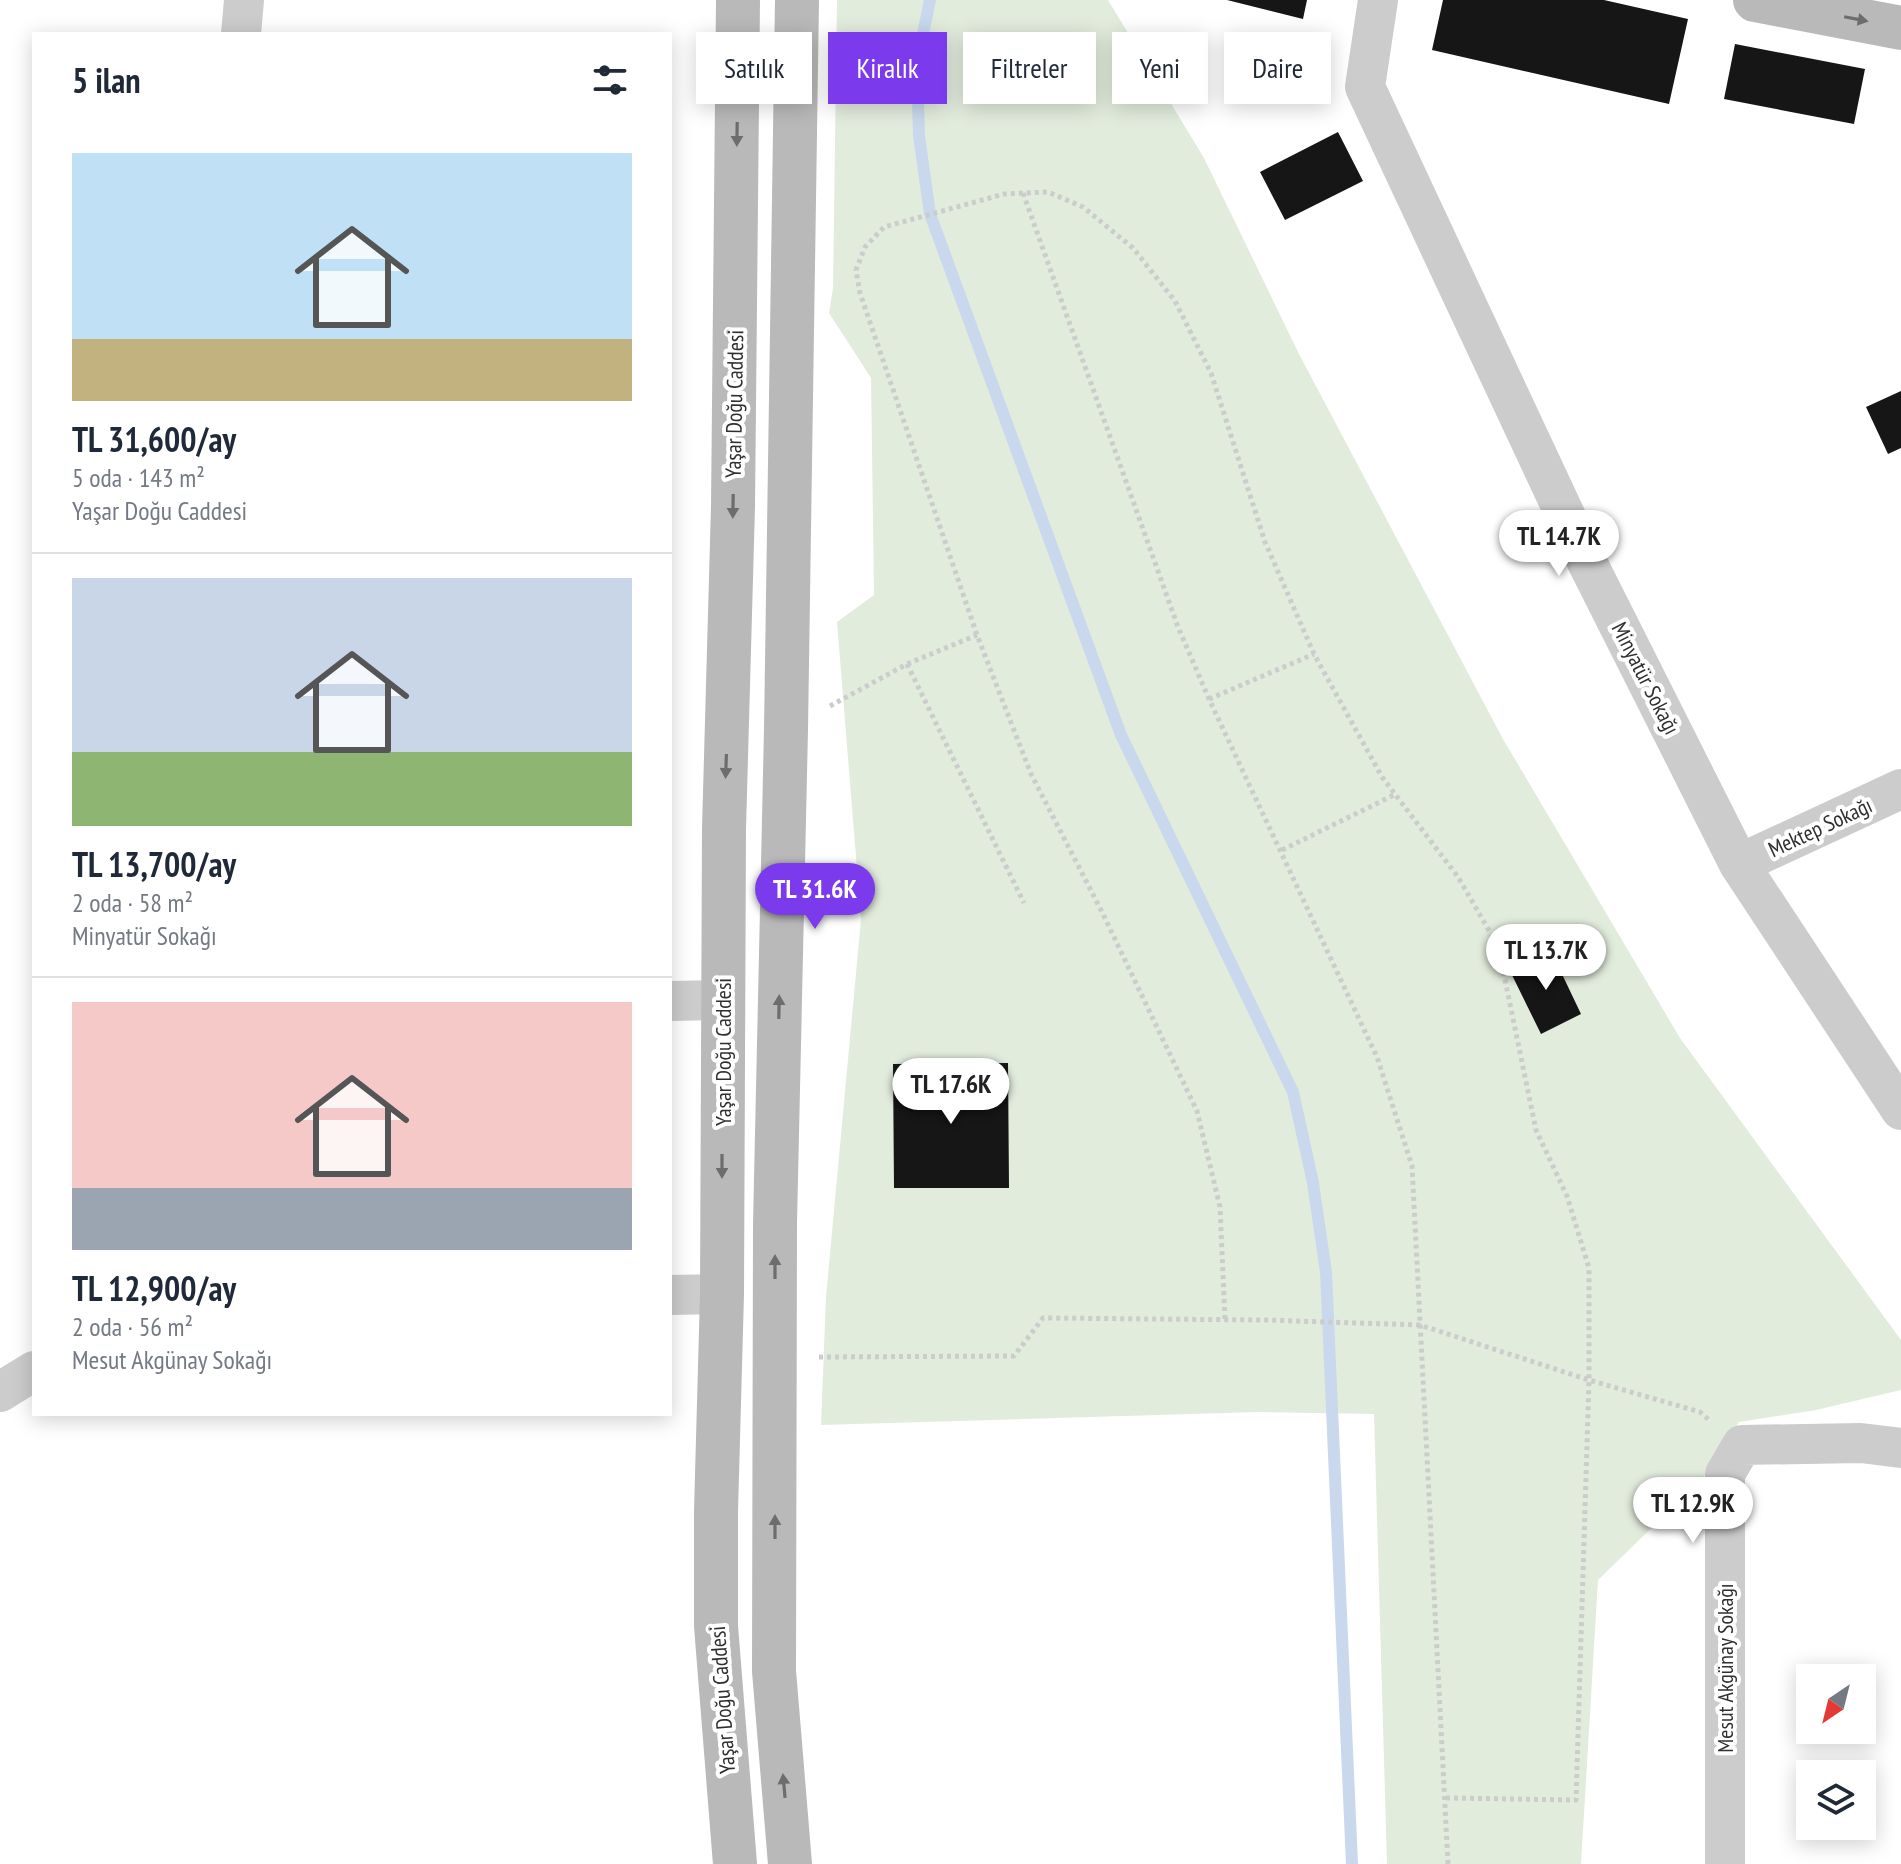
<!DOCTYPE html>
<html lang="tr">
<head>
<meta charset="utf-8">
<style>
	:root { --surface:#fff; --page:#f6f6f7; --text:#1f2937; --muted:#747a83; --line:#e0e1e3; --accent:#7c3aed }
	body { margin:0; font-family:"PT Sans Narrow",sans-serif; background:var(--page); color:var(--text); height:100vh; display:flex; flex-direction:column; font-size:30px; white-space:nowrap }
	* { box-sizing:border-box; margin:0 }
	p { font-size:26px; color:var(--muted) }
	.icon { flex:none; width:44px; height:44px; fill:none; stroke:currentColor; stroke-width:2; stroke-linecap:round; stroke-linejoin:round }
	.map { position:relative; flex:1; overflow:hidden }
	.drawer { position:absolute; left:32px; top:32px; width:640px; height:1384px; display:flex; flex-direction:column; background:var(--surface); border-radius:0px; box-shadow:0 4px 20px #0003 }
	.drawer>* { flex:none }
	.guide { position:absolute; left:696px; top:32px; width:760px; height:72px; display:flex; gap:16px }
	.needle { width:52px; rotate:215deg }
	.controls { position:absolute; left:1796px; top:1664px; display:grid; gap:16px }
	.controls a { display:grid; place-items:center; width:80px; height:80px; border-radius:0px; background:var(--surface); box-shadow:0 4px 20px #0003; font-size:40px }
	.price { position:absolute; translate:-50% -68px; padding:0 18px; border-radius:28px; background:#fff; color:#222; font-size:26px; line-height:52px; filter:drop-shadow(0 2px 4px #0008) }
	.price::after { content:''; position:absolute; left:50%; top:48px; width:24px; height:18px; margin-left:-12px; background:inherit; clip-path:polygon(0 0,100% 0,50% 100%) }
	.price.on { background:var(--accent); color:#fff }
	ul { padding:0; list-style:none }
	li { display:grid; align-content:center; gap:16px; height:424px; padding:0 40px }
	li+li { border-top:2px solid var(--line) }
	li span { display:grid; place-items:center; height:248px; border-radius:0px; color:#555 }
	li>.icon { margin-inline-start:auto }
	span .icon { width:144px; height:144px; fill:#fffc; stroke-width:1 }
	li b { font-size:34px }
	h2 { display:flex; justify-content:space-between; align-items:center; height:96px; padding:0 40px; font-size:34px }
	.chip { padding:0 28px; border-radius:0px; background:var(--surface); box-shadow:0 4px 20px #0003; font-size:28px; line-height:72px }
	.chip.on { background:var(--accent); color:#fff }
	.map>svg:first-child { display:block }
</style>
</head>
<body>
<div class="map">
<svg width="1901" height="1864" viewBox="0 0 1901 1864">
	<rect width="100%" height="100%" fill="#fff"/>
	<path fill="#e2ecdd" d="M837 0H1108L1204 158 1299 354 1503 739 1680 1038 1901 1340V1390L1816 1410 1739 1422 1703 1478 1598 1580 1581 1864H1387L1374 1414 1258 1412 821 1425 826 1297 861 919 837 622 874 595 871 378 829 313 833 288Z"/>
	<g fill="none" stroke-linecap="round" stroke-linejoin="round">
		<path stroke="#c9d8ec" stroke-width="12" d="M930 0 917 64 919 136 930 214 1121 735 1293 1092 1313 1183 1326 1272 1352 1864"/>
	</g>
	<path fill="#161616" d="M1227 0H1307L1303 19Z
		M1443 0H1604L1688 19 1669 104 1432 50Z
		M1735 44 1865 69 1854 124 1724 99Z
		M1338 132 1363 181 1285 220 1260 172Z
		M1901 391V448L1888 454 1866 407Z
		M1551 951 1581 1014 1541 1034 1510 971Z
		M1008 1063 1009 1188H894L893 1064Z"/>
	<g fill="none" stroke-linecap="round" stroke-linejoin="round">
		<path stroke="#ccc" stroke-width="5" stroke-dasharray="4 4" stroke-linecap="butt" d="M1023 193 1178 627 1209 699 1377 1057 1412 1166 1448 1864
			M907 664 1024 903
			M1209 699 1314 654
			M830 706 907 664 977 635
			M1282 850 1396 794
			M1225 1319 1220 1207 1197 1111 1102 912 1031 774 977 635 860 293 856 270 865 247 884 227 1004 194 1048 192 1083 207 1133 248 1175 301 1211 373 1265 542 1314 654 1382 777 1458 877 1498 946 1536 1130 1567 1196 1589 1268V1380L1576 1800 1446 1798
			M819 1357 1014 1356 1043 1318 1265 1320 1420 1325 1589 1380 1700 1412 1709 1420"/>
		<path stroke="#ccc" stroke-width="40" d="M1378 0 1365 87 1588 564 1739 864 1901 1110
			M241 34 244 0
			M1739 864 1901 789
			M670 1001 723 1000
			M670 1295 722 1294
			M0 1392 34 1371
			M1725 1864V1474L1742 1445 1861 1443 1901 1448"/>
		<path stroke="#b9b9b9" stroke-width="44" d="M1755 0 1901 28
			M735 1864 716 1626V1511L722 1294 724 829 733 506 738 0
			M790 1864 774 1671 775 1224 786 729 797 0"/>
	</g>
	<defs><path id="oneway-solid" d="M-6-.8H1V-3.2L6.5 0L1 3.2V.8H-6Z" transform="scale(2)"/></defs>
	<g fill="#6d6d6d">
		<use href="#oneway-solid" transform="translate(1856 19) rotate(11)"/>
		<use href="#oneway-solid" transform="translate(737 134) rotate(91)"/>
		<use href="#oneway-solid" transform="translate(733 506) rotate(91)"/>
		<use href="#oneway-solid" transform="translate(726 766) rotate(92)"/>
		<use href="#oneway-solid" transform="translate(779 1007) rotate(-89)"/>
		<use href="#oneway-solid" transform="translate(722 1166) rotate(90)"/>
		<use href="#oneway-solid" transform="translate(775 1267) rotate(-90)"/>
		<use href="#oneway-solid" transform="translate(775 1527) rotate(-90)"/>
		<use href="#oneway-solid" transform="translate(784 1786) rotate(-95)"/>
	</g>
	<g text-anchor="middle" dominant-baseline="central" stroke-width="8" stroke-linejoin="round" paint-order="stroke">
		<g font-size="22" fill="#2f2f2f" stroke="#fff">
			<text transform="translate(734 404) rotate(-89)">Yaşar Doğu Caddesi</text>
			<text transform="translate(1646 678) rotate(63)">Minyatür Sokağı</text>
			<text transform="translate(1820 827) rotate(-25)">Mektep Sokağı</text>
			<text transform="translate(723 1052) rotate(-90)">Yaşar Doğu Caddesi</text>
			<text transform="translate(1725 1668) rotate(-90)">Mesut Akgünay Sokağı</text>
			<text transform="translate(722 1700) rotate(-94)">Yaşar Doğu Caddesi</text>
		</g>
	</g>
</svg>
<div class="controls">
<a><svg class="needle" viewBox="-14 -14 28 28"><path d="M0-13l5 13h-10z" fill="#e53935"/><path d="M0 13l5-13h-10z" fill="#747a83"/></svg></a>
<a><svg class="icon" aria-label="layers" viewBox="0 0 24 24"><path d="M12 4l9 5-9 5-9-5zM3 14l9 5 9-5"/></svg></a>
</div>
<b class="price" style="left:1559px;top:578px">TL 14.7K</b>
<b class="price on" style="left:815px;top:931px">TL 31.6K</b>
<b class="price" style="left:1546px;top:992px">TL 13.7K</b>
<b class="price" style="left:951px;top:1126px">TL 17.6K</b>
<b class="price" style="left:1693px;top:1545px">TL 12.9K</b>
<div class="guide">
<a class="chip">Satılık</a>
<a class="chip on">Kiralık</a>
<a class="chip">Filtreler</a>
<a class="chip">Yeni</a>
<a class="chip">Daire</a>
</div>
<section class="drawer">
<h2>5 ilan<svg class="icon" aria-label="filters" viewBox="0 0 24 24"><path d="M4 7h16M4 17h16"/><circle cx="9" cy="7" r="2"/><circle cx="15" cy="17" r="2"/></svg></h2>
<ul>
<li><span style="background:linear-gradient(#bfe0f5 75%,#c2b280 0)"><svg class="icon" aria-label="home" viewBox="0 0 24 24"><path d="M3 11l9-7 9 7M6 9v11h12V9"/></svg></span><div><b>TL 31,600/ay</b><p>5 oda · 143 m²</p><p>Yaşar Doğu Caddesi</p></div></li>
<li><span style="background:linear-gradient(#c9d6e8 70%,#8fb573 0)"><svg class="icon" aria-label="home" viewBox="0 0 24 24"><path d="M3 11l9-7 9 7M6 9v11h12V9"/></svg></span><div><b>TL 13,700/ay</b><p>2 oda · 58 m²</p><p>Minyatür Sokağı</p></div></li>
<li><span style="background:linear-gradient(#f6c9c9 75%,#9aa5b1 0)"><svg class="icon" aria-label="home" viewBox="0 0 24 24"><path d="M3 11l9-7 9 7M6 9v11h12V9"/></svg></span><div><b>TL 12,900/ay</b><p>2 oda · 56 m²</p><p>Mesut Akgünay Sokağı</p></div></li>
</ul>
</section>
</div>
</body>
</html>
